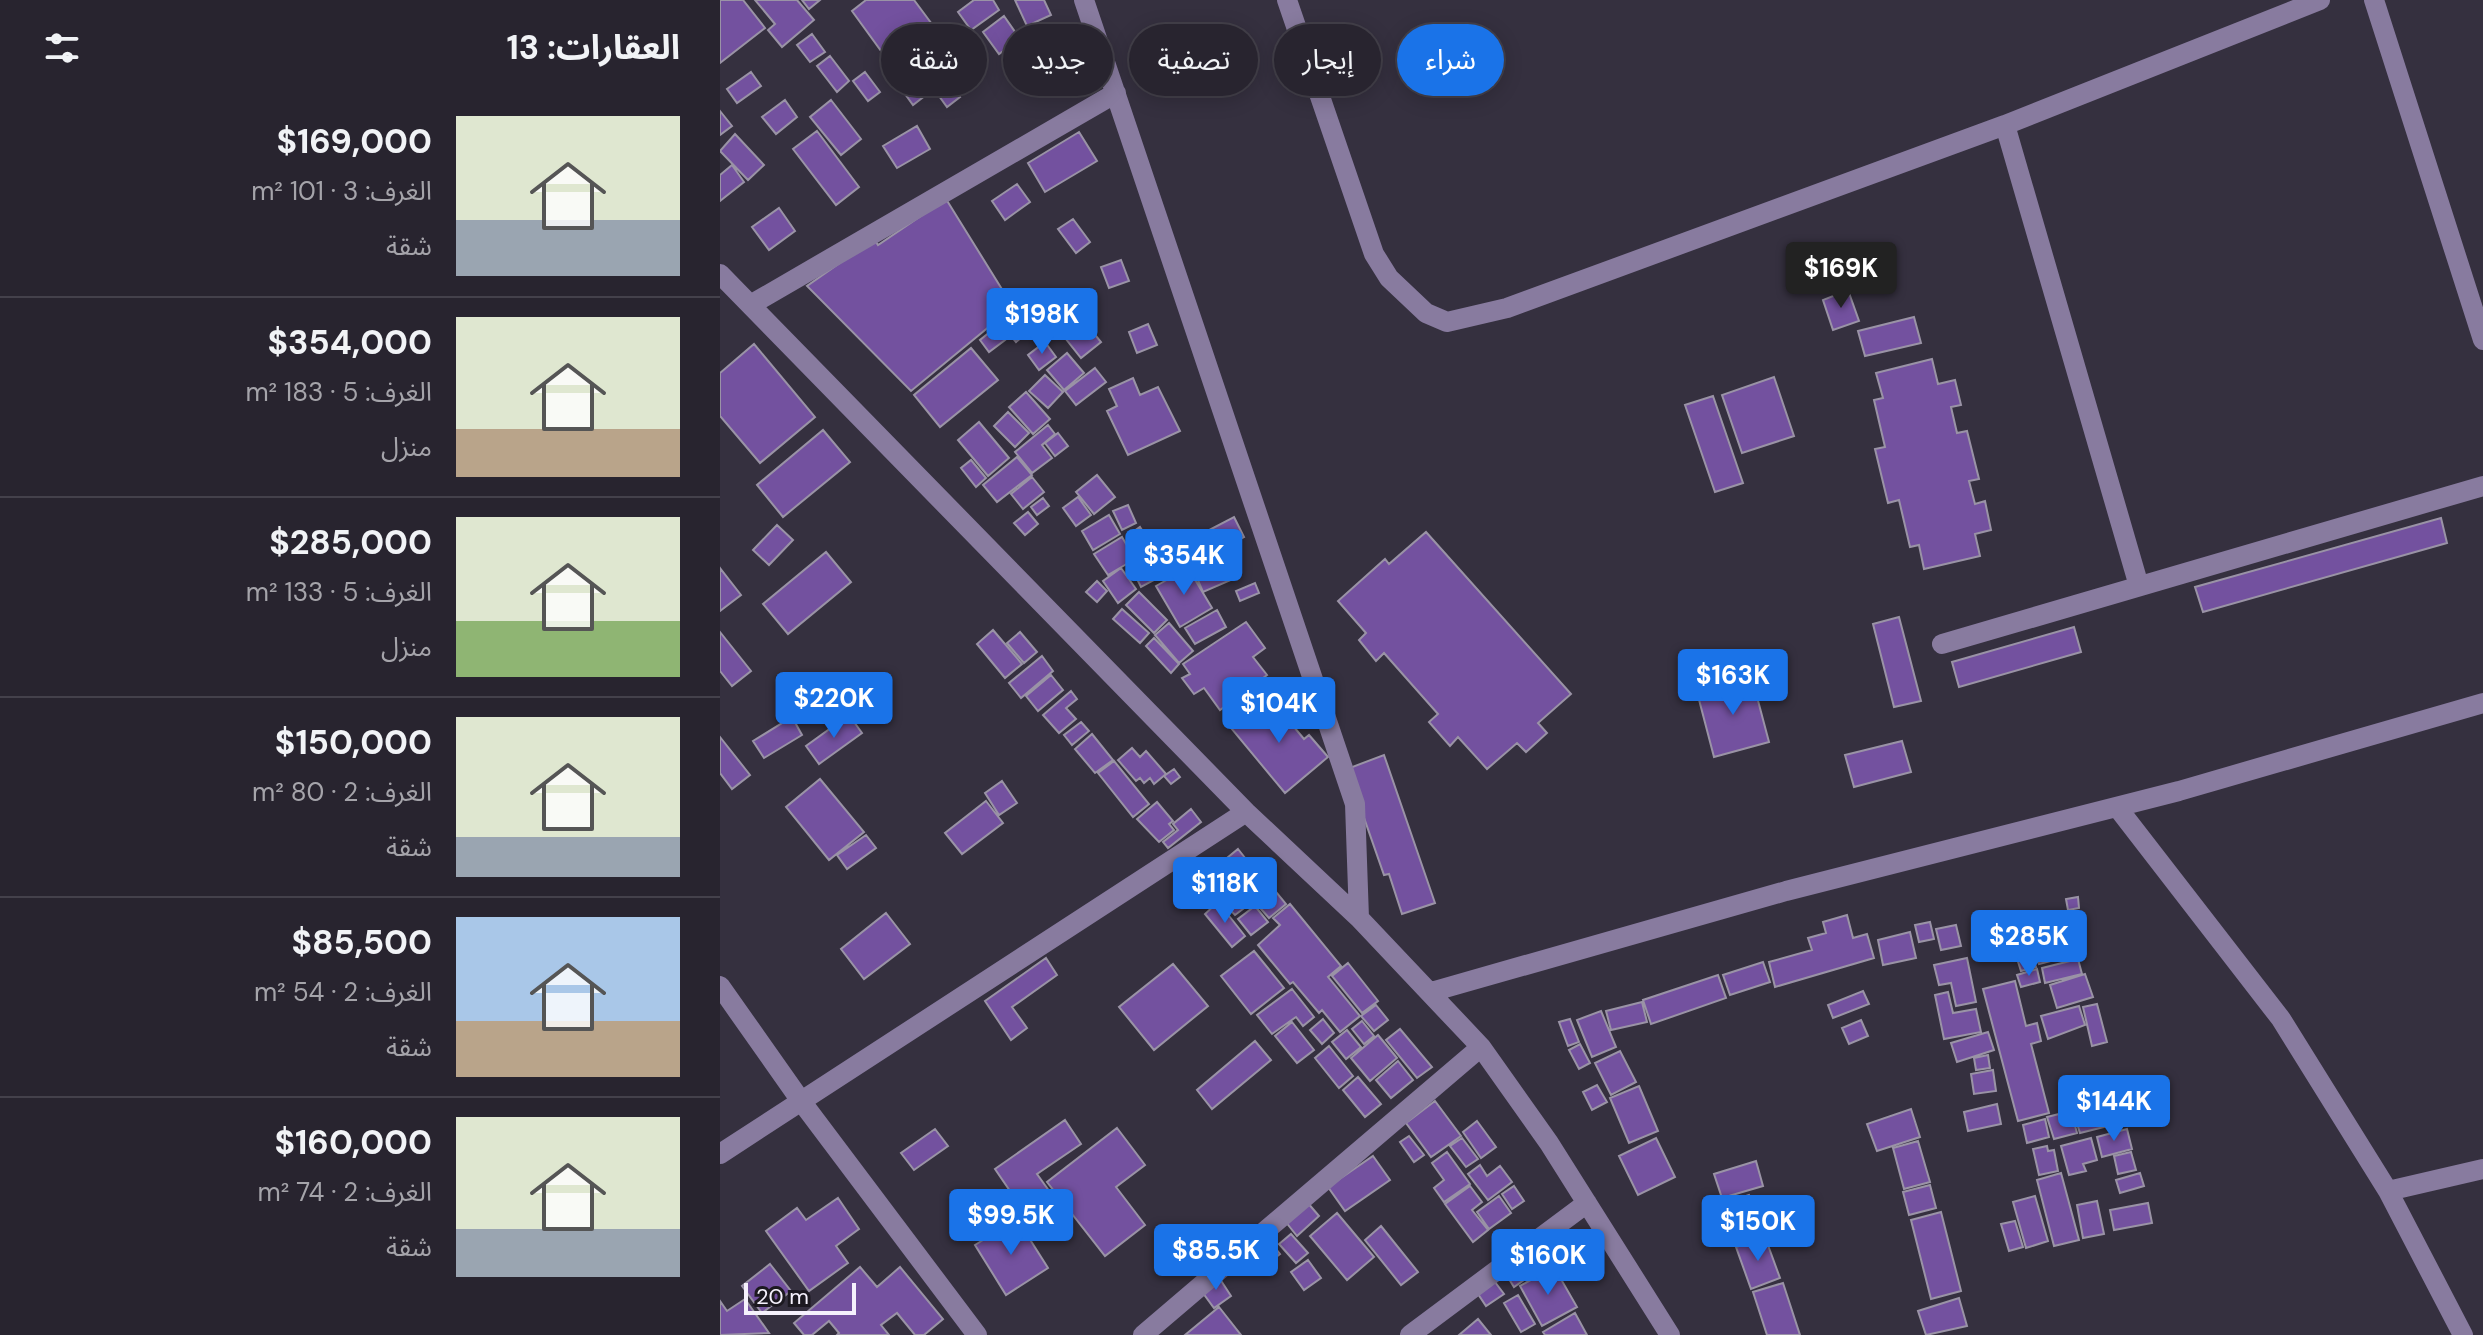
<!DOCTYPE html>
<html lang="ar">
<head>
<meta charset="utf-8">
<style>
	:root { --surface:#28242f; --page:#302c37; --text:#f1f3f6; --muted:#a5a4aa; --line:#44414b; --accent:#1a73e8 }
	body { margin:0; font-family:"DM Sans","Noto Sans Arabic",sans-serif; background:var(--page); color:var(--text); direction:rtl; height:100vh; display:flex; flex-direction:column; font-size:30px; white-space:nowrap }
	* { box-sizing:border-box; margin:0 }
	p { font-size:26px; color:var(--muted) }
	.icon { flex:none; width:44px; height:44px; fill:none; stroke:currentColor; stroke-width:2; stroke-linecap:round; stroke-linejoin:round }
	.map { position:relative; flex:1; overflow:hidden; direction:ltr }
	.panel { display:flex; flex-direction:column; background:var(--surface); width:720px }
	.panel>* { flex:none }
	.guide { position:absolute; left:24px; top:24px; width:760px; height:72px; direction:rtl; display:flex; gap:16px }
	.scale { position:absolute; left:24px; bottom:20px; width:112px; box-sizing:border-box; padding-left:8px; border:4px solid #f5f1fc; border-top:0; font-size:22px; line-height:28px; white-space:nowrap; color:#f5f1fc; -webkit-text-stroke:6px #1c1920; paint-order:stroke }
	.price { position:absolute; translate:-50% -68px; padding:0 18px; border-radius:8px; background:var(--accent); color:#fff; font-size:26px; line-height:52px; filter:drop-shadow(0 2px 4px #0008) }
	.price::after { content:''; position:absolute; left:50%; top:48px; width:24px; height:18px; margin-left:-12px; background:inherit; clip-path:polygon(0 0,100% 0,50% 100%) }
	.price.selected { background:#222; color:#fff }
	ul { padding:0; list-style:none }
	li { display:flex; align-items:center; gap:24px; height:200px; padding:0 40px }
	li+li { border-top:2px solid var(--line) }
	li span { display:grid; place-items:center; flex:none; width:224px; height:160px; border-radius:0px; color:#555 }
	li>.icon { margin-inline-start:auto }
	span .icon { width:96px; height:96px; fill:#fffc; stroke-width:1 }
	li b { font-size:34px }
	h2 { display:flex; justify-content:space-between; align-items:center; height:96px; padding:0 40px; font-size:34px }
	.pill { padding:0 28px; border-radius:36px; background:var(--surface); box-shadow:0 4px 20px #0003,0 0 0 2px var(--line); font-size:28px; line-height:72px }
	.pill.selected { background:var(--accent); color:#fff }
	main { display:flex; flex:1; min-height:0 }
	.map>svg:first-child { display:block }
</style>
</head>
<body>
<main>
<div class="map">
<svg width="1763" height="1335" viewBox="0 0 1763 1335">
	<rect width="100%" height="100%" fill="#35303f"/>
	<path fill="#73519f" stroke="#9a93a6" stroke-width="2" d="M0 0H23L45 28 0 63Z
		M35 0H77L94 20 62 47 48 30 55 24Z
		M82 0H100L89 9Z
		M146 0H194L226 43 180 77 132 11Z
		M254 0H273L279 10 251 30 238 12Z
		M295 0H324L331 15 307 26Z
		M284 16 300 39 279 54 263 32Z
		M92 34 105 52 90 62 77 45Z
		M332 44 348 69 330 81 314 55Z
		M223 53 237 71 193 105 180 87Z
		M110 56 129 81 117 92 97 66Z
		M31 72 41 86 17 103 7 89Z
		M145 72 160 92 148 101 133 81Z
		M232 87 240 97 227 107 219 96Z
		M65 100 77 117 56 134 42 117Z
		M111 100 141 139 121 155 90 117Z
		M0 111 12 126 0 135Z
		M197 126 210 149 177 168 163 146Z
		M97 131 139 187 116 205 73 149Z
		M359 132 377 161 325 192 308 163Z
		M15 134 44 165 28 180 0 151Z
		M12 165 24 182 0 201V175Z
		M297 184 310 202 285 220 272 201Z
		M226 199 293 307 191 391 87 286 154 239 158 245Z
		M59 208 75 231 49 250 32 227Z
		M353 219 370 242 356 253 338 229Z
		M401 260 409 281 389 288 381 267Z
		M1128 290 1139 321 1113 330 1103 300Z
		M303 306 318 324 296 342 281 324Z
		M354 309 381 342 361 358 334 324Z
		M1194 317 1201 343 1145 356 1138 331Z
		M428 324 437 345 417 353 409 332Z
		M275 328 285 340 269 352 260 340Z
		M325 342 336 357 319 370 308 355Z
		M34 344 95 417 40 463 0 416V373Z
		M251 348 278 380 220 427 194 395Z
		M347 353 364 373 344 390 327 370Z
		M1212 359 1218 384 1235 380 1241 405 1231 407 1237 433 1247 431 1259 479 1249 481 1255 504 1265 501 1271 530 1255 534 1260 556 1204 569 1199 545 1190 547 1179 500 1168 503 1155 449 1165 447 1154 400 1163 398 1156 373Z
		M375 368 386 382 356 405 345 391Z
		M325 375 343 392 328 408 309 391Z
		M1054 377 1074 436 1022 453 1002 395Z
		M413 378 420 395 438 387 460 431 408 455 387 411 397 406 389 389Z
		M306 392 330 419 313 434 289 407Z
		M993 396 1023 483 995 492 965 405Z
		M288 412 309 433 295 447 274 426Z
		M259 422 289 458 268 476 238 440Z
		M328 425 335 434 322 445 332 458 312 473 295 452Z
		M103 430 130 462 63 517 37 485Z
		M338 433 348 446 335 456 325 443Z
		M297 457 312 475 277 502 263 485Z
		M251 460 266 478 256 487 241 468Z
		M377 475 395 497 374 514 356 492Z
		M312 477 324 492 303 509 291 494Z
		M358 497 371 515 356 526 343 508Z
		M323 498 329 506 317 515 311 507Z
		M408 505 416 523 402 530 393 511Z
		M308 512 318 524 305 535 294 523Z
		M389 515 400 534 373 550 362 531Z
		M514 517 524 537 483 558 472 539Z
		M1721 518 1727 543 1483 612 1475 587Z
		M57 525 73 540 49 565 33 550Z
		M420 527 434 548 421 557 407 536Z
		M706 532 851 694 818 723 827 733 806 752 797 743 767 769 738 737 730 746 709 722 718 714 664 653 656 661 639 640 646 633 618 601 665 559 669 564Z
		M465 536 477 558 449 572 438 550Z
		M402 537 415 559 388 575 374 554Z
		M502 551 513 579 483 592 471 564Z
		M106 552 131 582 68 634 43 604Z
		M435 555 445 574 421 587 411 567Z
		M0 568 21 595 0 611Z
		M401 568 416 589 398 603 383 581Z
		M468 568 492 608 460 627 436 586Z
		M377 581 387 591 377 602 366 592Z
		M535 583 539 593 520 601 516 591Z
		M419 592 447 620 434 633 406 605Z
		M402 609 429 633 420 643 393 619Z
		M497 610 506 627 475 644 465 628Z
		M1179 617 1201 701 1174 707 1153 624Z
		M526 622 545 648 533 657 547 675 500 710 484 688 474 694 462 678 470 674 463 664Z
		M449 623 473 651 459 663 435 635Z
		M1354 627 1361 652 1239 687 1232 662Z
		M273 630 302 664 285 678 257 644Z
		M0 632 31 671 12 686 0 671Z
		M300 632 317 652 304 663 287 643Z
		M434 638 459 664 451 673 426 646Z
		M322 656 333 671 301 698 289 683Z
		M331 675 343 690 318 711 306 696Z
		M1032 678 1049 742 994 757 977 692Z
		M351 691 357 699 346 708 356 719 339 733 323 715Z
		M549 697 584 739 589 735 608 757 565 793 511 728Z
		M129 715 142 733 99 764 86 746Z
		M72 717 82 735 44 758 33 741Z
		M361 722 369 731 352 745 344 735Z
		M372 734 393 760 375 773 355 749Z
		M0 737 30 775 12 789 0 773Z
		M1182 741 1191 772 1134 787 1125 755Z
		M412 748 420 757 426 751 446 774 434 784 430 778 424 783 420 778 416 781 398 760Z
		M664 755 715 903 682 914 669 874 664 875 627 769Z
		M394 761 429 804 413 817 378 773Z
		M454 769 460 777 451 784 444 776Z
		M100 779 144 832 109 860 66 807Z
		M282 781 297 803 279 815 265 793Z
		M266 801 283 823 242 854 225 833Z
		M437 802 453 821 449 824 454 830 439 842 417 819Z
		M471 809 481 822 448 848 443 842 458 830 453 824Z
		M146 835 156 848 127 869 117 855Z
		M518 849 533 868 516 881 501 863Z
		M494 861 532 902 515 915 477 875Z
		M538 870 566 904 549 918 520 885Z
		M1358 897 1359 908 1348 910 1346 899Z
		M498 902 525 936 512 947 485 914Z
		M570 904 621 966 608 977 640 1016 620 1032 602 1010 599 1013 573 982 570 984 538 945 560 925 553 918Z
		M535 906 548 922 531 935 518 919Z
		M166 913 190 944 144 979 121 949Z
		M1127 915 1133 938 1147 934 1154 958 1055 987 1049 962 1092 950 1088 938 1106 933 1103 922Z
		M1210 922 1214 939 1199 942 1195 925Z
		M1236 925 1241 946 1221 950 1216 929Z
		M1190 932 1196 958 1163 965 1158 940Z
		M1344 933 1350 956 1319 964 1314 940Z
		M1308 941 1316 967 1301 971 1293 946Z
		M534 951 564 988 531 1014 501 976Z
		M326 958 337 975 292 1007 307 1028 291 1040 265 1001Z
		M1247 958 1256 1002 1236 1006 1231 983 1219 985 1214 965Z
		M1358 959 1362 974 1325 983 1322 968Z
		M1043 962 1050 982 1010 995 1003 975Z
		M628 963 658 1001 642 1013 612 976Z
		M453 964 488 1006 434 1050 399 1007Z
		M1317 969 1320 982 1301 987 1297 975Z
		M1365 974 1373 997 1337 1008 1330 985Z
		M998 975 1006 998 931 1024 923 1000Z
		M1295 981 1306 1026 1317 1023 1321 1041 1311 1044 1329 1113 1298 1121 1263 989Z
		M572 989 594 1017 583 1026 576 1017 552 1034 537 1015Z
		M1143 991 1149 1004 1113 1018 1108 1005Z
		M1228 992 1233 1013 1256 1009 1261 1032 1224 1039 1215 995Z
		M922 1002 927 1022 891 1030 886 1011Z
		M1377 1004 1387 1042 1372 1046 1363 1007Z
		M656 1005 668 1020 654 1031 641 1016Z
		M1359 1006 1365 1025 1328 1039 1321 1016Z
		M881 1011 896 1047 872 1057 857 1020Z
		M603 1019 614 1033 602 1044 590 1030Z
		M850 1019 859 1042 848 1046 839 1022Z
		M1141 1020 1148 1036 1129 1044 1122 1028Z
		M642 1021 654 1036 644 1044 632 1029Z
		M572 1022 594 1050 577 1063 555 1036Z
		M680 1029 712 1067 697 1078 666 1040Z
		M627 1030 641 1047 626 1059 612 1042Z
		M1268 1032 1274 1050 1237 1062 1231 1043Z
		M658 1035 677 1058 650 1081 631 1058Z
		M535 1041 551 1060 492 1109 477 1090Z
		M860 1044 870 1063 859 1069 849 1050Z
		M609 1046 633 1076 619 1088 595 1058Z
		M900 1051 916 1082 891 1095 875 1063Z
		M1268 1055 1270 1068 1256 1070 1254 1058Z
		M678 1061 693 1080 671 1098 656 1080Z
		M1273 1070 1276 1091 1254 1094 1251 1074Z
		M638 1077 661 1104 645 1117 623 1090Z
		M1387 1081 1391 1096 1365 1103 1361 1087Z
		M877 1085 887 1102 872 1110 863 1092Z
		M919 1086 938 1131 909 1143 890 1098Z
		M715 1101 741 1136 711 1157 686 1123Z
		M1277 1104 1281 1124 1248 1131 1244 1112Z
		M1379 1108 1384 1127 1360 1133 1354 1114Z
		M1191 1109 1200 1137 1157 1151 1147 1124Z
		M1351 1111 1357 1133 1334 1139 1327 1117Z
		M1325 1119 1329 1137 1307 1143 1303 1125Z
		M345 1120 361 1144 317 1174 332 1195 305 1213 275 1169Z
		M757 1121 776 1147 761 1158 743 1132Z
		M397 1128 425 1165 396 1187 425 1225 385 1256 327 1182Z
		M215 1129 228 1146 194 1170 181 1153Z
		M1407 1129 1412 1149 1382 1157 1377 1137Z
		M689 1136 704 1155 694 1162 680 1142Z
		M742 1138 758 1159 746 1167 730 1146Z
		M936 1138 955 1177 918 1195 899 1156Z
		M1371 1138 1377 1160 1363 1164 1366 1171 1349 1175 1341 1146Z
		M1198 1141 1210 1182 1184 1189 1173 1148Z
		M1327 1146 1328 1151 1334 1150 1338 1171 1319 1175 1313 1149Z
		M727 1152 750 1184 724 1202 714 1188 724 1180 712 1163Z
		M1411 1152 1416 1170 1398 1174 1394 1156Z
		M653 1156 670 1180 625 1211 608 1187Z
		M1036 1161 1043 1186 1002 1198 994 1174Z
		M760 1165 767 1176 780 1166 792 1182 768 1200 748 1174Z
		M1341 1173 1359 1240 1334 1246 1317 1180Z
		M1420 1173 1424 1186 1400 1193 1396 1180Z
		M1210 1185 1216 1208 1189 1215 1183 1192Z
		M750 1186 762 1202 752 1210 768 1230 753 1242 725 1204Z
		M794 1186 804 1201 792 1209 782 1194Z
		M1029 1195 1040 1232 1014 1240 1003 1203Z
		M779 1196 791 1213 769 1229 757 1212Z
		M1315 1196 1328 1241 1306 1248 1293 1202Z
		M118 1198 139 1229 116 1246 128 1263 89 1291 46 1231 77 1208 86 1220Z
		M1377 1201 1384 1234 1363 1238 1357 1205Z
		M587 1202 599 1216 577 1236 565 1221Z
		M1428 1203 1432 1223 1394 1230 1390 1210Z
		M1221 1212 1241 1291 1211 1299 1191 1220Z
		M617 1213 654 1257 627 1280 590 1236Z
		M297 1219 328 1268 286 1295 255 1245Z
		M1295 1221 1303 1247 1289 1251 1281 1224Z
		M661 1226 698 1272 681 1285 645 1240Z
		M571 1234 588 1253 576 1263 559 1244Z
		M545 1235 560 1254 543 1267 528 1248Z
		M1045 1237 1060 1278 1031 1289 1016 1247Z
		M827 1245 837 1262 820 1271 811 1255Z
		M804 1256 815 1272 794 1287 784 1271Z
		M588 1260 601 1278 584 1290 571 1272Z
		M50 1264 71 1291 42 1313 22 1286Z
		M140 1267 157 1287 180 1267 223 1319 204 1335H195L177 1313 161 1325 169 1335H117L119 1333 109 1321 92 1335H84L74 1323Z
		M834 1267 857 1307 822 1326 800 1286Z
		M498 1276 511 1296 494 1308 480 1289Z
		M775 1282 784 1294 766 1306 758 1294Z
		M1063 1283 1080 1335H1047L1033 1292Z
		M798 1295 815 1324 801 1332 784 1303Z
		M1239 1298 1247 1326 1206 1335 1198 1311Z
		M25 1299 49 1333 0 1335V1301L7 1311Z
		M499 1307 521 1335H465Z
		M855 1313 867 1335H825L823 1332Z
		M758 1319 771 1335H739Z"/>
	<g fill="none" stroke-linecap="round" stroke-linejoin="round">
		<path stroke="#887b9f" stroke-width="20" d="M364 0 635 804 639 918
			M567 0 654 254 669 278 706 313 727 322 787 308 1285 125 1600 0
			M1654 0 1763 340
			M1285 125 1419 586
			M0 274 526 812 639 918 761 1047 829 1143 950 1335
			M32 304 396 93
			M1222 644 1763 486
			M1397 807 1561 1019 1668 1191 1743 1335
			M0 986 81 1101 257 1335
			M711 992 1066 891 1459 791 1763 703
			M0 1154 526 812
			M1668 1191 1763 1169
			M423 1335 761 1047
			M690 1335 867 1203"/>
	</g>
</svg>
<div class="scale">20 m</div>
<b class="price selected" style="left:1121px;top:310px">$169K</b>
<b class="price" style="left:322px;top:356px">$198K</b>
<b class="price" style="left:464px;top:597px">$354K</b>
<b class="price" style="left:1013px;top:717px">$163K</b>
<b class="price" style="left:114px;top:740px">$220K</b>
<b class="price" style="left:559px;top:745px">$104K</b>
<b class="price" style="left:505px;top:925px">$118K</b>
<b class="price" style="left:1309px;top:978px">$285K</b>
<b class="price" style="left:1394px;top:1143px">$144K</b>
<b class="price" style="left:291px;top:1257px">$99.5K</b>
<b class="price" style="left:1038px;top:1263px">$150K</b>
<b class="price" style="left:496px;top:1292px">$85.5K</b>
<b class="price" style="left:828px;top:1297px">$160K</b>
<div class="guide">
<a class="pill selected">شراء</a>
<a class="pill">إيجار</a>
<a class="pill">تصفية</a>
<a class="pill">جديد</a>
<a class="pill">شقة</a>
</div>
</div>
<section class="panel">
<h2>العقارات: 13<svg class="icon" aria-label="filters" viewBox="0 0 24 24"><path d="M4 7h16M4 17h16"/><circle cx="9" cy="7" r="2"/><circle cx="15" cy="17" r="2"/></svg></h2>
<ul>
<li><span style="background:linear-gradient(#dfe7d0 65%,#9aa5b1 0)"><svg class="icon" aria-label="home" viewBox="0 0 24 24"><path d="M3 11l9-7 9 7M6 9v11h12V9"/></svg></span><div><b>$169,000</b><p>الغرف: 3 · 101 m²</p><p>شقة</p></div></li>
<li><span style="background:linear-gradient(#dfe7d0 70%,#b9a48a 0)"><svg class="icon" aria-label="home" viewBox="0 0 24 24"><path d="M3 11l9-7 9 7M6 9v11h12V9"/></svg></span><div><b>$354,000</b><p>الغرف: 5 · 183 m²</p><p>منزل</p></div></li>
<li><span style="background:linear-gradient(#dfe7d0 65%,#8fb573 0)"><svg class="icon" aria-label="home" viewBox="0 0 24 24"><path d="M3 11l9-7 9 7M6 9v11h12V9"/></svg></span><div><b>$285,000</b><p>الغرف: 5 · 133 m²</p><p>منزل</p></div></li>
<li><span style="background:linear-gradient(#dfe7d0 75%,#9aa5b1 0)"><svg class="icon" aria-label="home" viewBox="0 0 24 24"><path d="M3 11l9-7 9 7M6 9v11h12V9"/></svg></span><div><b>$150,000</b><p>الغرف: 2 · 80 m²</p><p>شقة</p></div></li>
<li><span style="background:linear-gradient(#a9c7e8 65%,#b9a48a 0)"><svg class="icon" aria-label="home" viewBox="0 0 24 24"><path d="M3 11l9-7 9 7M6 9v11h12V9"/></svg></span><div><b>$85,500</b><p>الغرف: 2 · 54 m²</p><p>شقة</p></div></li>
<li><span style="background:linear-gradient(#dfe7d0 70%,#9aa5b1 0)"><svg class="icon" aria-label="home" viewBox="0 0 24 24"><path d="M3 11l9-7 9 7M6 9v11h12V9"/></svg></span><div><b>$160,000</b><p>الغرف: 2 · 74 m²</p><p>شقة</p></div></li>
</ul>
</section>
</main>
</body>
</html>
